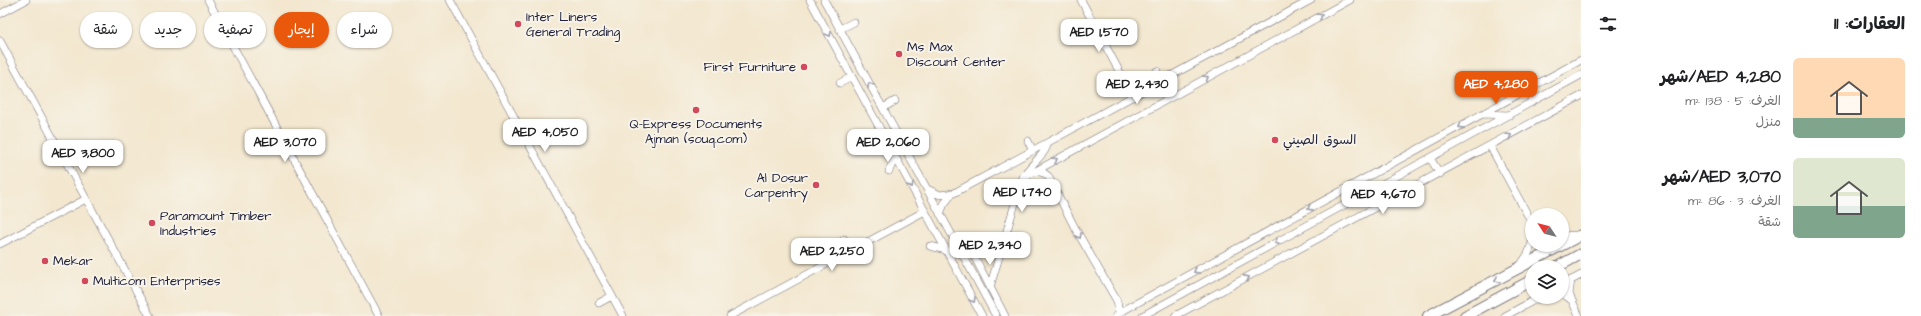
<!DOCTYPE html>
<html lang="ar">
<head>
<meta charset="utf-8">
<style>
	:root { --surface:#fff; --page:#f2f2f2; --text:#202124; --muted:#757577; --accent:#ea580c }
	body { margin:0; font-family:"Architects Daughter","Playpen Sans Arabic",sans-serif; background:var(--page); color:var(--text); direction:rtl; height:100vh; display:flex; flex-direction:column; font-size:15px; white-space:nowrap }
	* { box-sizing:border-box; margin:0 }
	p { font-size:13px; color:var(--muted) }
	.icon { flex:none; width:22px; height:22px; fill:none; stroke:currentColor; stroke-width:2; stroke-linecap:round; stroke-linejoin:round }
	.map { position:relative; flex:1; overflow:hidden; direction:ltr }
	.sheet { display:flex; flex-direction:column; background:var(--surface); width:340px }
	.sheet>* { flex:none }
	.hud { position:absolute; left:12px; top:12px; width:380px; height:36px; direction:rtl; display:flex; gap:8px }
	.needle { width:26px; rotate:306deg }
	.tools { position:absolute; left:1525px; top:208px; display:grid; gap:8px }
	.tools a { display:grid; place-items:center; width:44px; height:44px; border-radius:50%; background:var(--surface); box-shadow:0 1px 3px #0004; font-size:20px }
	.price { position:absolute; translate:-50% -34px; padding:0 9px; border-radius:8px; background:#fff; color:#222; font-size:13px; line-height:26px; filter:drop-shadow(0 1px 2px #0008) }
	.price::after { content:''; position:absolute; left:50%; top:24px; width:12px; height:9px; margin-left:-6px; background:inherit; clip-path:polygon(0 0,100% 0,50% 100%) }
	.price.selected { background:var(--accent); color:#fff }
	ul { padding:0; list-style:none }
	li { display:flex; align-items:center; gap:12px; height:100px; padding:0 16px }
	li span { display:grid; place-items:center; flex:none; width:112px; height:80px; border-radius:6px; color:#555 }
	li>.icon { margin-inline-start:auto }
	span .icon { width:48px; height:48px; fill:#fffc; stroke-width:1 }
	li b { font-size:17px }
	h2 { display:flex; justify-content:space-between; align-items:center; height:48px; padding:0 16px; font-size:17px }
	.chip { padding:0 14px; border-radius:18px; background:var(--surface); box-shadow:0 1px 3px #0004; font-size:14px; line-height:36px }
	.chip.selected { background:var(--accent); color:#fff }
	main { display:flex; flex:1; min-height:0 }
	.map>svg:first-child { display:block }
</style>
</head>
<body>
<main>
<section class="sheet">
<h2>العقارات: 11<svg class="icon" aria-label="filters" viewBox="0 0 24 24"><path d="M4 7h16M4 17h16"/><circle cx="9" cy="7" r="2"/><circle cx="15" cy="17" r="2"/></svg></h2>
<ul>
<li><span style="background:linear-gradient(#ffd9b3 75%,#7fa58c 0)"><svg class="icon" aria-label="home" viewBox="0 0 24 24"><path d="M3 11l9-7 9 7M6 9v11h12V9"/></svg></span><div><b>AED 4,280/شهر</b><p>الغرف: 5 · 138 m²</p><p>منزل</p></div></li>
<li><span style="background:linear-gradient(#dfe7d0 60%,#7fa58c 0)"><svg class="icon" aria-label="home" viewBox="0 0 24 24"><path d="M3 11l9-7 9 7M6 9v11h12V9"/></svg></span><div><b>AED 3,070/شهر</b><p>الغرف: 3 · 86 m²</p><p>شقة</p></div></li>
</ul>
</section>
<div class="map">
<svg width="1581" height="316" viewBox="0 0 1581 316">
	<rect width="100%" height="100%" fill="#f7f3e8"/>
	<filter id="ink" filterUnits="userSpaceOnUse"><feTurbulence type="fractalNoise" baseFrequency=".025" numOctaves="2"/><feDisplacementMap in="SourceGraphic" scale="8" xChannelSelector="R" yChannelSelector="G"/><feConvolveMatrix kernelMatrix="1 2 1 2 8 2 1 2 1" color-interpolation-filters="sRGB"/></filter>
	<filter id="wash" filterUnits="userSpaceOnUse"><feTurbulence type="fractalNoise" baseFrequency=".012" numOctaves="4" result="noise"/><feDisplacementMap in="SourceGraphic" scale="16" xChannelSelector="R" yChannelSelector="G"/><feGaussianBlur stdDeviation="0.9" result="paint"/><feColorMatrix in="noise" values="0 0 0 0 0 0 0 0 0 0 0 0 0 0 0 0 0 1.4 0 .05"/><feComposite in="paint" operator="in"/></filter>
	<g filter="url(#wash)">
		<rect width="100%" height="100%" fill="#f3e7cf"/>
	</g>
	<g filter="url(#ink)">
		<g fill="none" stroke-linecap="round" stroke-linejoin="round">
			<defs>
				<path id="minor" d="M208 0 379 316
					M450 0 623 316
					M810 0 982 316
					M824 0 996 316
					M1081 0 1133 97
					M0 14 26 0
					M840 29 854 22
					M0 41 150 316
					M1157 71 1158 83
					M840 83 852 77
					M883 108 895 101
					M1483 114 1509 115
					M1028 141 1033 151
					M1490 146 1532 223
					M1430 158 1440 174
					M889 171 895 157
					M1036 171 1044 173 1048 176 1075 228 1117 301 1119 313
					M1022 181 1032 173 1350 0
					M927 189 940 195 954 193 1311 0
					M940 214 944 204 952 194
					M1562 236 1577 235
					M844 239 850 251
					M954 239 966 245 972 252 1005 316
					M0 244 86 199
					M930 246 946 250
					M1520 266 1528 254 1532 243
					M1571 280 1569 294 1579 316
					M1562 285 1581 275
					M990 287 1023 177C1028 166 1047 154 1047 144
					M1562 293 1570 299
					M599 303 612 296
					M730 316 925 211
					M1116 316 1126 309 1581 60
					M1142 316 1581 75
					M1175 316 1581 96
					M1505 316 1540 297"/>
				<path id="highway" d="M1557 267 1581 254
					M1428 316 1581 235
					M1465 316 1532 280"/>
			</defs>
			<use href="#minor" stroke="#6b676f" stroke-width="8"/>
			<use href="#highway" stroke="#6b676f" stroke-width="12"/>
			<use href="#minor" stroke="#fff" stroke-width="7"/>
			<use href="#highway" stroke="#fff" stroke-width="10"/>
		</g>
		<defs><path id="oneway-chevron" d="M-2-3.5L2.5 0L-2 3.5" fill="none" stroke-width="1.6" stroke-linecap="round" stroke-linejoin="round"/></defs>
		<g stroke="#9c9ca7">
			<use href="#oneway-chevron" transform="translate(1320 16) rotate(-29)"/>
			<use href="#oneway-chevron" transform="translate(829 34) rotate(62)"/>
			<use href="#oneway-chevron" transform="translate(1206 78) rotate(-29)"/>
			<use href="#oneway-chevron" transform="translate(870 85) rotate(-118)"/>
			<use href="#oneway-chevron" transform="translate(1461 126) rotate(151)"/>
			<use href="#oneway-chevron" transform="translate(1509 136) rotate(-29)"/>
			<use href="#oneway-chevron" transform="translate(1055 160) rotate(-29)"/>
			<use href="#oneway-chevron" transform="translate(911 185) rotate(61)"/>
			<use href="#oneway-chevron" transform="translate(1310 208) rotate(151)"/>
			<use href="#oneway-chevron" transform="translate(1079 236) rotate(61)"/>
			<use href="#oneway-chevron" transform="translate(1277 242) rotate(151)"/>
			<use href="#oneway-chevron" transform="translate(1196 271) rotate(151)"/>
			<use href="#oneway-chevron" transform="translate(1247 278) rotate(-28)"/>
			<use href="#oneway-chevron" transform="translate(1497 280) rotate(152)"/>
			<use href="#oneway-chevron" transform="translate(973 300) rotate(61)"/>
		</g>
	</g>
	<g fill="#d1495b" stroke="#f7f3e8" stroke-width="1.5">
		<circle cx="518" cy="24" r="4"/>
		<circle cx="899" cy="54" r="4"/>
		<circle cx="804" cy="67" r="4"/>
		<circle cx="696" cy="110" r="4"/>
		<circle cx="1275" cy="140" r="4"/>
		<circle cx="816" cy="185" r="4"/>
		<circle cx="152" cy="223" r="4"/>
		<circle cx="45" cy="261" r="4"/>
		<circle cx="85" cy="281" r="4"/>
	</g>
	<g text-anchor="middle" dominant-baseline="central" stroke-width="4" stroke-linejoin="round" paint-order="stroke">
		<g font-size="13" fill="#22223b" stroke="#f7f3e8" text-anchor="start">
			<text x="526" y="17">Inter Liners<tspan x="526" dy="15">General Trading</tspan></text>
			<text x="907" y="47">Ms Max<tspan x="907" dy="15">Discount Center</tspan></text>
			<text x="796" y="67" text-anchor="end">First Furniture</text>
			<text x="696" y="124" text-anchor="middle">Q-Express Documents<tspan x="696" dy="15">Ajman (souq.com)</tspan></text>
			<text x="1283" y="140">السوق الصيني</text>
			<text x="808" y="178" text-anchor="end">Al Dosur<tspan x="808" dy="15">Carpentry</tspan></text>
			<text x="160" y="216">Paramount Timber<tspan x="160" dy="15">Industries</tspan></text>
			<text x="53" y="261">Mekar</text>
			<text x="93" y="281">Multicom Enterprises</text>
		</g>
	</g>
</svg>
<div class="tools">
<a><svg class="needle" viewBox="-14 -14 28 28"><path d="M0-13l5 13h-10z" fill="#e53935"/><path d="M0 13l5-13h-10z" fill="#757577"/></svg></a>
<a><svg class="icon" aria-label="layers" viewBox="0 0 24 24"><path d="M12 4l9 5-9 5-9-5zM3 14l9 5 9-5"/></svg></a>
</div>
<b class="price" style="left:1099px;top:53px">AED 1,570</b>
<b class="price" style="left:1137px;top:105px">AED 2,430</b>
<b class="price selected" style="left:1496px;top:105px">AED 4,280</b>
<b class="price" style="left:545px;top:153px">AED 4,050</b>
<b class="price" style="left:285px;top:163px">AED 3,070</b>
<b class="price" style="left:888px;top:163px">AED 2,060</b>
<b class="price" style="left:83px;top:174px">AED 3,800</b>
<b class="price" style="left:1022px;top:213px">AED 1,740</b>
<b class="price" style="left:1383px;top:215px">AED 4,670</b>
<b class="price" style="left:990px;top:266px">AED 2,340</b>
<b class="price" style="left:832px;top:272px">AED 2,250</b>
<div class="hud">
<a class="chip">شراء</a>
<a class="chip selected">إيجار</a>
<a class="chip">تصفية</a>
<a class="chip">جديد</a>
<a class="chip">شقة</a>
</div>
</div>
</main>
</body>
</html>
